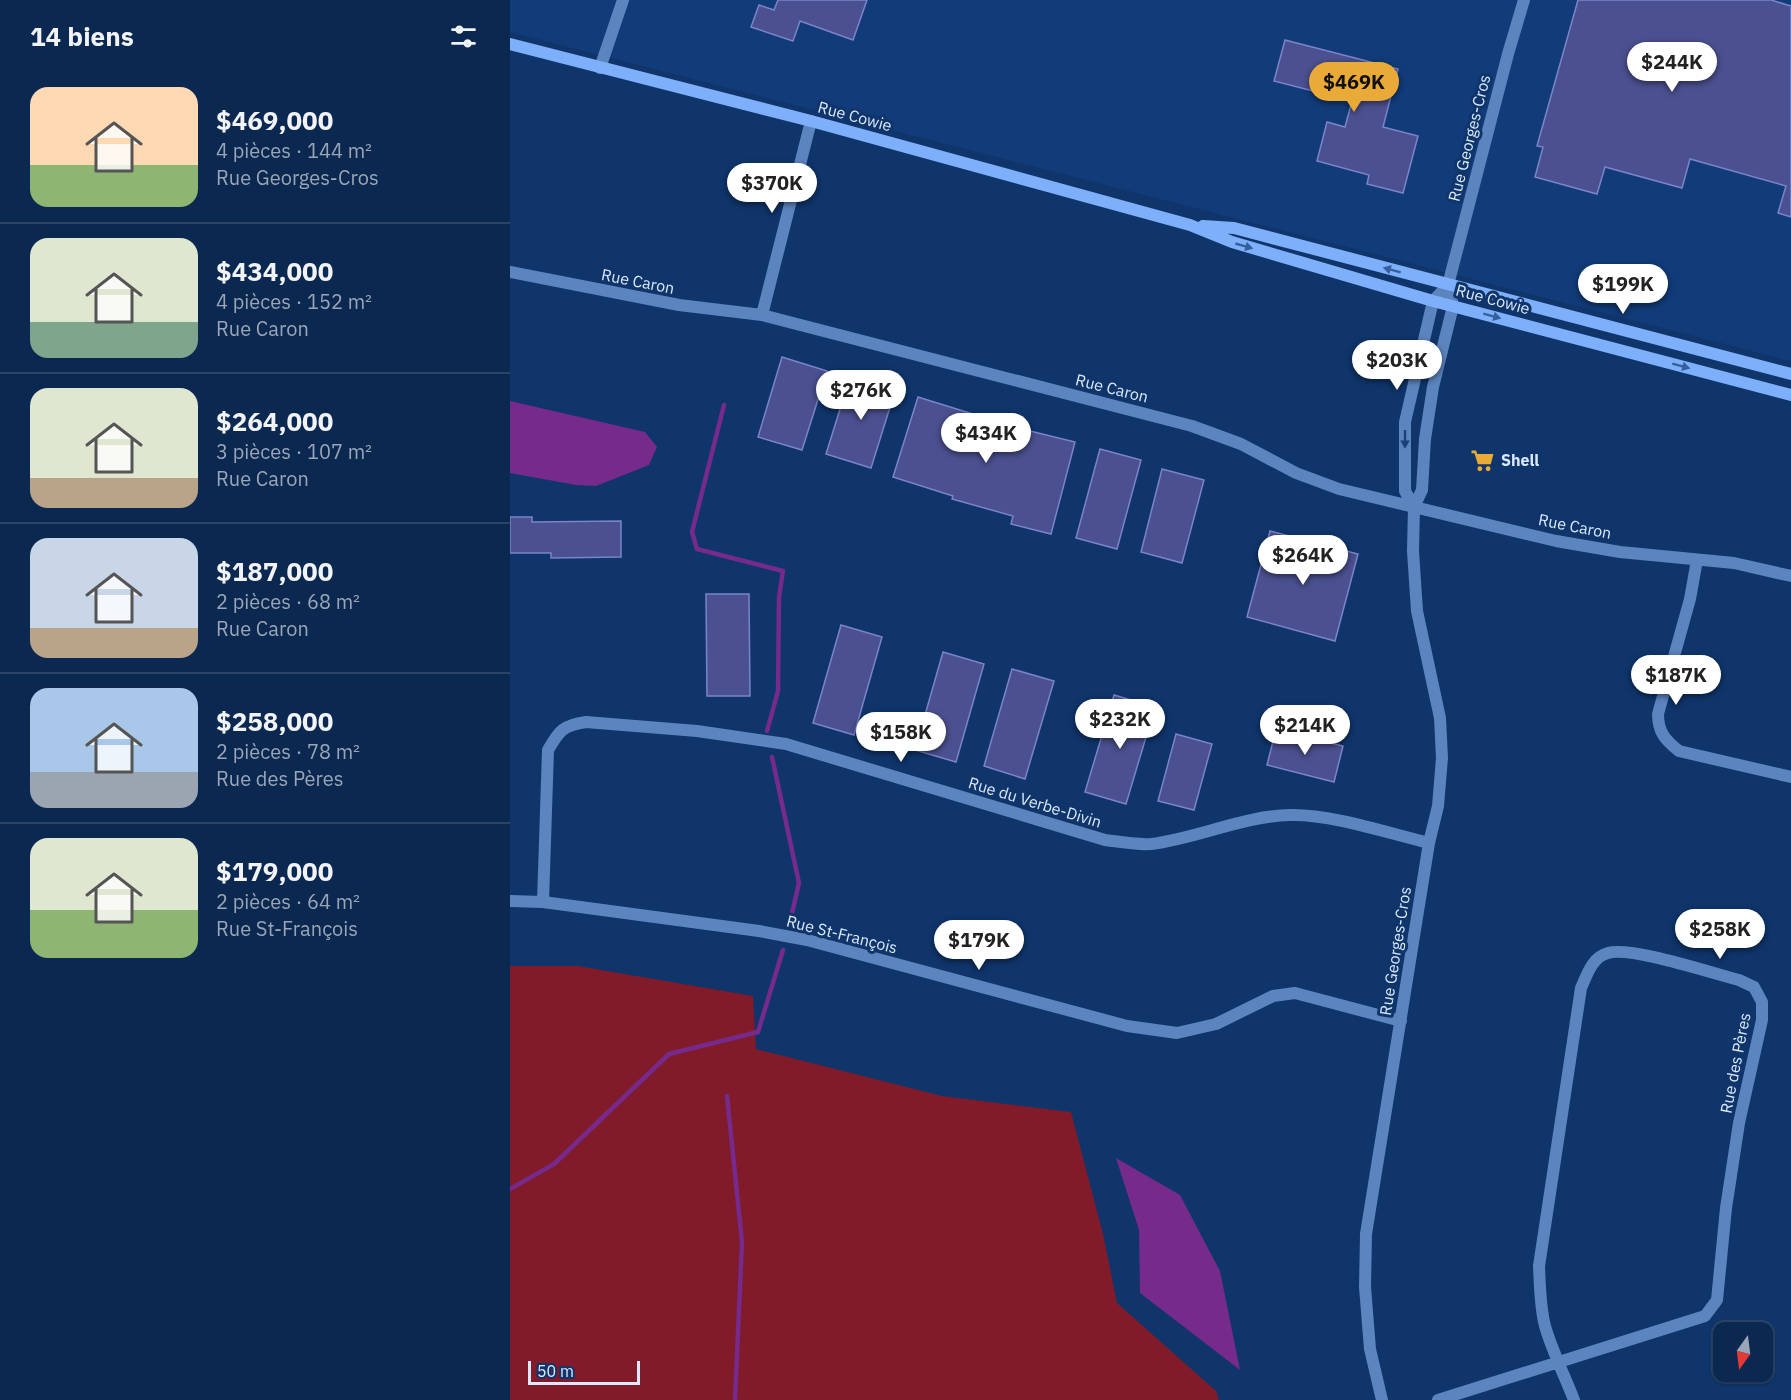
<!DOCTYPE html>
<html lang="fr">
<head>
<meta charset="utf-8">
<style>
	:root { --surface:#0b2850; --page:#19345a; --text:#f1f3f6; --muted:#9aa6b7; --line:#2b4467; --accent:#e9aa38 }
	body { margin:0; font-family:"IBM Plex Sans",sans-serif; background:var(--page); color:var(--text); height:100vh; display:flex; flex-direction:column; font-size:22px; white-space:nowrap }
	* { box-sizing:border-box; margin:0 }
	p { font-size:20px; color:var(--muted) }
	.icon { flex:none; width:33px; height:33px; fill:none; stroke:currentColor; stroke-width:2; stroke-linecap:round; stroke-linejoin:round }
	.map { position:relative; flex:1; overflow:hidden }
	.panel { display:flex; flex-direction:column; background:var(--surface); width:510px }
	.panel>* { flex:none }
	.needle { width:39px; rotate:194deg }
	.buttons { position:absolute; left:1203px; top:1322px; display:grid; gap:12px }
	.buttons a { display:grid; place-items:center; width:60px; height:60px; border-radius:12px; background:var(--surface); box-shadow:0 2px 4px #0004,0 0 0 2px var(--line); font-size:30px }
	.scale { position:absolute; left:18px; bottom:15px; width:112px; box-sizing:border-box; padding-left:6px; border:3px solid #dbe9fd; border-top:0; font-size:16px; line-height:21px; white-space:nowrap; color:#dbe9fd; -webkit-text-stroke:4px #0f356b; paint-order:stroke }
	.price { position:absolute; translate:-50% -51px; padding:0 14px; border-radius:21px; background:#fff; color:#222; font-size:20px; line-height:39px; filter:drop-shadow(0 2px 3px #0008) }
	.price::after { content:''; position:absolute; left:50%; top:36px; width:18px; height:14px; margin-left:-9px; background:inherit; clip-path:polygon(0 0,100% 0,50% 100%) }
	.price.on { background:var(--accent); color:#111 }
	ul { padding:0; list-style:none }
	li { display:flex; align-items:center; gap:18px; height:150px; padding:0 30px }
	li+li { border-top:2px solid var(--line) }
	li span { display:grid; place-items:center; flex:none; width:168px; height:120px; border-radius:18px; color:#555 }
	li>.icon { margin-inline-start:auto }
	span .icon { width:72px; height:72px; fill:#fffc; stroke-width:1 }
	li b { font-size:26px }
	h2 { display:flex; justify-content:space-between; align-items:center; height:72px; padding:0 30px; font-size:26px }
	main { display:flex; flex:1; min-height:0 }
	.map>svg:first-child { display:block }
</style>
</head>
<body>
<main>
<section class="panel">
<h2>14 biens<svg class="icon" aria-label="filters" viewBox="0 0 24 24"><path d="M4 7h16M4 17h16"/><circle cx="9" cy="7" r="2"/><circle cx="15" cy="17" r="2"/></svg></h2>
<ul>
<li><span style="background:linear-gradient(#ffd9b3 65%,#8fb573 0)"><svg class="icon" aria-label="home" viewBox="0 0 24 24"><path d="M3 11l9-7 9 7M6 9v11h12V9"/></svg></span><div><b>$469,000</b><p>4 pièces · 144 m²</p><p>Rue Georges-Cros</p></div></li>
<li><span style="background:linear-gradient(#dfe7d0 70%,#7fa58c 0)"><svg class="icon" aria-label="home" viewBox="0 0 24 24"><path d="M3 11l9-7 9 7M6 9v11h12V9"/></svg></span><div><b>$434,000</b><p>4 pièces · 152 m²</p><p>Rue Caron</p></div></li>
<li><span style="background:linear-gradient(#dfe7d0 75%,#b9a48a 0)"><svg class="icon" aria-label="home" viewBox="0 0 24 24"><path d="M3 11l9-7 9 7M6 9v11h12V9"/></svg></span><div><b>$264,000</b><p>3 pièces · 107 m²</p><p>Rue Caron</p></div></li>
<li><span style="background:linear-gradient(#c9d6e8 75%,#b9a48a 0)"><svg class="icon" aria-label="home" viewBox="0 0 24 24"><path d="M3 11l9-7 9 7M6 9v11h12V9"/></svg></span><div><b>$187,000</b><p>2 pièces · 68 m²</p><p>Rue Caron</p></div></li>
<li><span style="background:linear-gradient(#a9c7e8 70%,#9aa5b1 0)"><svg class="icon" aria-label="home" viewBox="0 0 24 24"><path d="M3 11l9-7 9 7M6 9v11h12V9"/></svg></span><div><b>$258,000</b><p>2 pièces · 78 m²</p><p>Rue des Pères</p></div></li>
<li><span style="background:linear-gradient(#dfe7d0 60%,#8fb573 0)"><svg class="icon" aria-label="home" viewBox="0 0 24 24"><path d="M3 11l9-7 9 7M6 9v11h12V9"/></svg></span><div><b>$179,000</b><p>2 pièces · 64 m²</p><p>Rue St-François</p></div></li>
</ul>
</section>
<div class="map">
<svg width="1281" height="1400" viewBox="0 0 1281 1400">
	<rect width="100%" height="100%" fill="#0f356b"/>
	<path fill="#113c79" d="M0 0H1281V361L0 32Z"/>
	<path fill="#811b2a" d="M0 966H68L243 996 246 1049 432 1096 561 1112 593 1234 607 1303 706 1391 709 1400H0Z"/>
	<path fill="#762a8b" d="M0 401 135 432 147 447 139 465 86 486 66 485 0 473Z
		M606 1158 670 1195 710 1271 730 1370 630 1293 629 1230Z"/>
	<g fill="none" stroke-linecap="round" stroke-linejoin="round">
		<path stroke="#762a8b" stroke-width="4.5" d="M214 405 182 532 187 549 273 571 269 597 268 691 257 731
			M262 757 289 883 279 926
			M217 1096 232 1242 225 1400
			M0 1189 44 1164 159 1054 248 1032 273 950"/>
	</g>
	<path fill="#4b5090" stroke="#7c84c9" stroke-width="1.5" d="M268 0H357L343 40 290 21 283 41 241 27 249 5 264 10Z
		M1068 0H1261L1281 6V217L1268 213 1276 186 1180 159 1172 188 1095 167 1087 194 1025 177 1033 147 1027 146Z
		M775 40 888 69 873 127 908 136 893 193 857 184 859 175 807 161 817 122 835 127 842 101 764 81Z
		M272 357 317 371 292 450 248 437Z
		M341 374 386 388 361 468 316 454Z
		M408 397 508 428 565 442 541 534 501 524 503 516 442 499 443 496 383 477Z
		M590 449 631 460 607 549 566 538Z
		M652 469 694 480 672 563 631 552Z
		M0 517H22V522L111 521V557L41 558V553H0Z
		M760 531 848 554 825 641 737 617Z
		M196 594H239L240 696H197Z
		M331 625 372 637 344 735 303 723Z
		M433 652 474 664 446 762 405 750Z
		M502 669 544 681 515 779 474 766Z
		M604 695 645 707 616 804 575 792Z
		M766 729 833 746 824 782 757 765Z
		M666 734 702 744 684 810 648 801Z"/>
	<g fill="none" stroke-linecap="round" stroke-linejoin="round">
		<path stroke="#5c84bf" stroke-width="12" d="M90 68 113 0
			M0 272 169 305 252 315 682 426 731 444 786 473 829 489 1046 541 1110 552 1224 563 1281 576
			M252 315 301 121
			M904 507 895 491V422L923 301 938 285
			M1187 560 1180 599 1148 714C1148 732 1155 740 1169 751L1281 777
			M0 901 33 902 249 931 297 940 617 1026 667 1033 706 1024 763 996 785 993 891 1021
			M33 902 38 750C49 731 53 725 76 722L187 731 276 744 595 840C610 842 627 845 641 844 688 838 733 816 780 815 821 814 878 833 919 843
			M872 1400 860 1349 855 1287 856 1234 919 843 928 806 932 758 930 718 907 611 903 551 904 507 912 490 915 439 923 387 943 306 938 285 998 54 1014 0
			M928 1400 1195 1316 1207 1300 1216 1208 1229 1123 1252 1020V1002L1244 987 1229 980C1201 973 1121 946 1098 953 1082 957 1077 975 1071 988L1029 1266C1030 1287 1030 1307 1035 1326 1042 1351 1055 1376 1064 1400"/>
		<path stroke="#7daffa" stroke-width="12" d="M0 44 301 121 680 225 722 242 923 301 1281 395
			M693 226 724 228 1281 374"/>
	</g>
	<defs><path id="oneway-solid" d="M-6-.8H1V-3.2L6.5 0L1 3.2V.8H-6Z" transform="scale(1.5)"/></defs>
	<g fill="#36609d">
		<use href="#oneway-solid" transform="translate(734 246) rotate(16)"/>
		<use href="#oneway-solid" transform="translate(882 270) rotate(-165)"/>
		<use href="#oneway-solid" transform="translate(982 316) rotate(15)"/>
		<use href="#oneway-solid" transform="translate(1171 366) rotate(15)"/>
	</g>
	<use fill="#1b4178" href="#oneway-solid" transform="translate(895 439) rotate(90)"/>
	<defs>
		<symbol id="supermarket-bare" viewBox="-9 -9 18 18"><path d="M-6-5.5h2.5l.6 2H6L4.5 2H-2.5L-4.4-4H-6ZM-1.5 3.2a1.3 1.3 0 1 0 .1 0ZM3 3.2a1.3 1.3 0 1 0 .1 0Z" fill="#e9aa38" stroke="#0f356b" stroke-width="2.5" paint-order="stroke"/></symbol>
	</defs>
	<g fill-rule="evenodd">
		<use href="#supermarket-bare" x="956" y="444" width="33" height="33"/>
	</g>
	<g text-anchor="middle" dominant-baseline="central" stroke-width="6" stroke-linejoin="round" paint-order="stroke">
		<g font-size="16" fill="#dbe9fd" stroke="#0f356b">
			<text transform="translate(345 116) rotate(15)">Rue Cowie</text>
			<text transform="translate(959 138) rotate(-76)">Rue Georges-Cros</text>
			<text transform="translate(128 281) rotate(11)">Rue Caron</text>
			<text transform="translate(983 299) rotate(15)">Rue Cowie</text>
			<text transform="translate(602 388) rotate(14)">Rue Caron</text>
			<text transform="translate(1065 526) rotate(11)">Rue Caron</text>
			<text transform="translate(525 802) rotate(17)">Rue du Verbe-Divin</text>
			<text transform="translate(332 934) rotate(14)">Rue St-François</text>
			<text transform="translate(885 951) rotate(-81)">Rue Georges-Cros</text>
			<text transform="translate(1225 1063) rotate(-79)">Rue des Pères</text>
		</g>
		<g font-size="16" font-weight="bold" fill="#dbe9fd" stroke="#0f356b" text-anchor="start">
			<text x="991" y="460">Shell</text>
		</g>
	</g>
</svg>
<div class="buttons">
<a><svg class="needle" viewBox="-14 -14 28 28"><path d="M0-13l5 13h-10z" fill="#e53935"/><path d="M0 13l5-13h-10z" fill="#9aa6b7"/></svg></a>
</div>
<div class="scale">50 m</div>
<b class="price" style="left:1162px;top:93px">$244K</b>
<b class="price on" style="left:844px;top:113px">$469K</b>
<b class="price" style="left:262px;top:214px">$370K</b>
<b class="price" style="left:1113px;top:315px">$199K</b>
<b class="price" style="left:887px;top:391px">$203K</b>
<b class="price" style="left:351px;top:421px">$276K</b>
<b class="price" style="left:476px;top:464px">$434K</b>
<b class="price" style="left:793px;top:586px">$264K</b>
<b class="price" style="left:1166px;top:706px">$187K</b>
<b class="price" style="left:610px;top:750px">$232K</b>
<b class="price" style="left:795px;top:756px">$214K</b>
<b class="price" style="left:391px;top:763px">$158K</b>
<b class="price" style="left:1210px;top:960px">$258K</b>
<b class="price" style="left:469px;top:971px">$179K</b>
</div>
</main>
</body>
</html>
